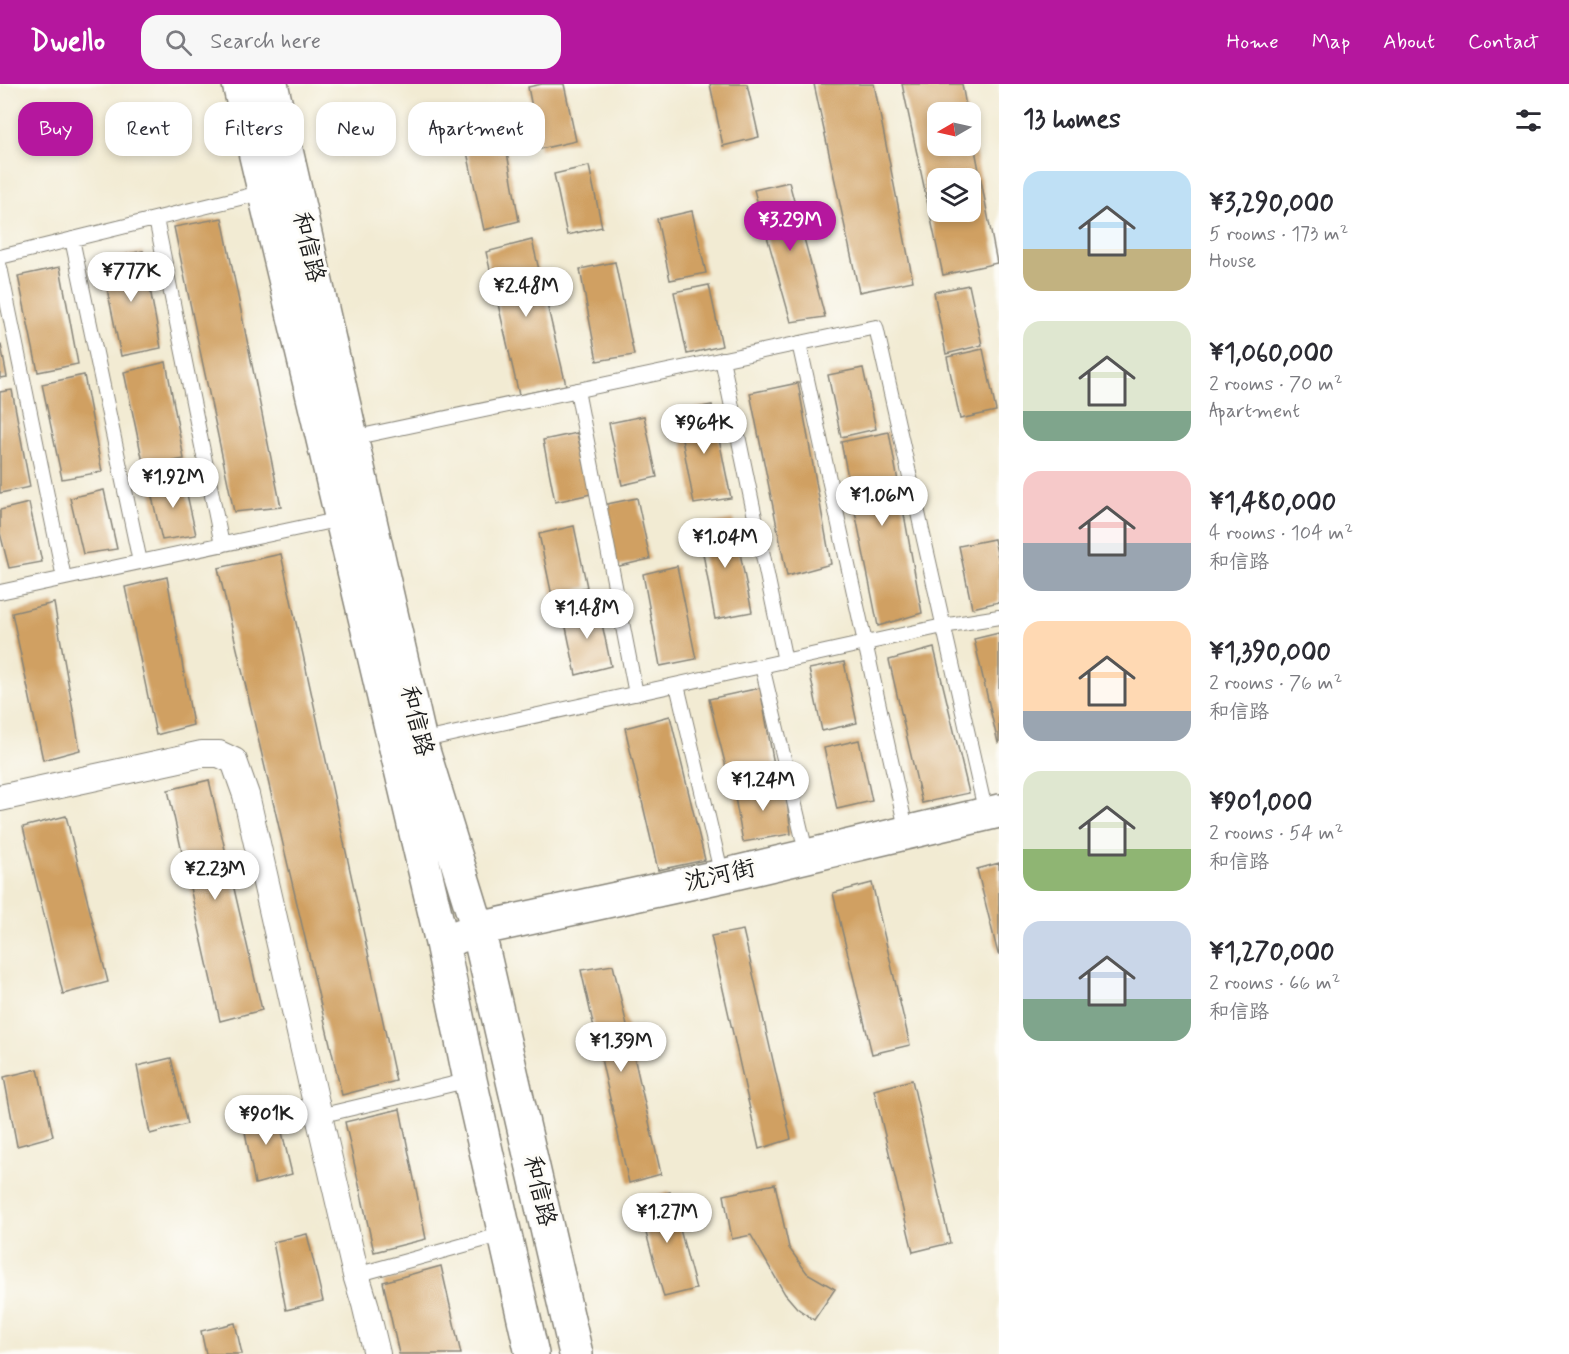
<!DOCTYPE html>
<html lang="en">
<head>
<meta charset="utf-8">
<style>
	:root { --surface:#fff; --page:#f7f7f7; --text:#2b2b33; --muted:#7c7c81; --accent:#b5179e }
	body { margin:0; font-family:Mynerve,"LXGW WenKai TC",sans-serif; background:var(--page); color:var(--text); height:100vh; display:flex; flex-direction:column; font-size:22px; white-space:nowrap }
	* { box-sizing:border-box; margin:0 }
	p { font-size:20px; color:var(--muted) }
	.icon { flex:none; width:33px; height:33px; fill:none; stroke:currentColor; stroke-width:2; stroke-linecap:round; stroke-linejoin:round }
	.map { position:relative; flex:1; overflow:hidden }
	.side { display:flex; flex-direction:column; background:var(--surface); width:570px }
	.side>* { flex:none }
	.hud { position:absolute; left:18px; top:18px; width:570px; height:54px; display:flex; gap:12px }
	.needle { width:39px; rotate:261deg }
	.buttons { position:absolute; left:927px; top:18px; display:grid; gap:12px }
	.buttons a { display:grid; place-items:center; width:54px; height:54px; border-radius:12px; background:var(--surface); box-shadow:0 3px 9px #0003; font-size:30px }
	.price { position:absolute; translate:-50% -51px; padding:0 14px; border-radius:21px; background:#fff; color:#222; font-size:20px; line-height:39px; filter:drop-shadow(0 2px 3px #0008) }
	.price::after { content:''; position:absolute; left:50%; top:36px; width:18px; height:14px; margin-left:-9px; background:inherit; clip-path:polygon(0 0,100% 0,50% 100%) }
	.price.active { background:var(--accent); color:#fff }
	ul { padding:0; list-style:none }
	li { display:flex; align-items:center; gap:18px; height:150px; padding:0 24px }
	li span { display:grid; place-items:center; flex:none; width:168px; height:120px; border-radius:18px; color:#555 }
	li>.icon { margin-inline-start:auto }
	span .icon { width:72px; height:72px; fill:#fffc; stroke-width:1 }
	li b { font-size:26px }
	h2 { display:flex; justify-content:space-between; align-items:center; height:72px; padding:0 24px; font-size:26px }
	.tag { padding:0 21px; border-radius:18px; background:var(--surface); box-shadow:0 3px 9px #0003; font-size:21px; line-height:54px }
	.tag.active { background:var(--accent); color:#fff }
	header { display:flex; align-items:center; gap:36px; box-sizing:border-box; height:84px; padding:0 30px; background:var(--accent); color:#fff }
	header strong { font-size:28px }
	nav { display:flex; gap:33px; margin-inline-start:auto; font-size:21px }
	.search { width:420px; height:54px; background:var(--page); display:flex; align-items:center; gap:15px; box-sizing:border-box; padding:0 21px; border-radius:18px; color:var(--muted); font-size:22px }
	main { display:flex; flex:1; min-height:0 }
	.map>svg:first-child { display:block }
</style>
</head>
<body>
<header>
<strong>Dwello</strong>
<div class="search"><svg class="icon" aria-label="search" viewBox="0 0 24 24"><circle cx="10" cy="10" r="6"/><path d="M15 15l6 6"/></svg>Search here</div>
<nav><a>Home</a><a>Map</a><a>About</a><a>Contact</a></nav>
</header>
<main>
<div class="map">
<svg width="999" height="1270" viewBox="0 0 999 1270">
	<rect width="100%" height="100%" fill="#fdfcf7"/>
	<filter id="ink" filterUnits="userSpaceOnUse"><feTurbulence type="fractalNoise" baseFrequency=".0167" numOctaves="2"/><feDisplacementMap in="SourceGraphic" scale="12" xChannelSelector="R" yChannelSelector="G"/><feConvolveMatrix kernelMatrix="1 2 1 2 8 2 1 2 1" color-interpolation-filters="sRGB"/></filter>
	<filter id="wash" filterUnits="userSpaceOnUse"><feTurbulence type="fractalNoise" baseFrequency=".008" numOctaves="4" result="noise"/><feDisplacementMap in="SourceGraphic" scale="24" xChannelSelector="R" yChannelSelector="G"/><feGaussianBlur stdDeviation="1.35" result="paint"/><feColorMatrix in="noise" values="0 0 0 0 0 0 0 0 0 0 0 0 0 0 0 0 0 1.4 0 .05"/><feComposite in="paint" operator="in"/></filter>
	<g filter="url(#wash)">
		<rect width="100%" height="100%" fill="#f2ebd3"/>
		<g id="blocks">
			<path fill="#d0a062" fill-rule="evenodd" d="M542 0H564L576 57 540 65 528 3Z
				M710 0H747L759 53 723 62Z
				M814 0H874L913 197 859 208Z
				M902 0H962L967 28H938V62H970L972 50 997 179 943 191ZM938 94H970V128H938Z
				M505 57 519 137 484 146 467 68Z
				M589 82 602 143 567 151 554 90Z
				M789 98 825 233 791 238 754 106Z
				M692 127 706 189 670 196 657 135Z
				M222 134 281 423 234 428 174 143Z
				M532 156 566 301 519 311 486 168Z
				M143 167 161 264 121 272 101 176Z
				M615 178 634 271 597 277 580 185Z
				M60 183 78 280 38 288 18 192Z
				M709 201 722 262 687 270 674 208Z
				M969 201 982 261 946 270 934 208Z
				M0 261H1L7 293 0 294Z
				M983 265 996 327 960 335 947 273Z
				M166 278 184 375 144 383 124 288Z
				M863 284 876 345 841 353 828 291Z
				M84 291 102 388 62 395 42 300Z
				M798 299 831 480 787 492 750 309Z
				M12 306 30 403 0 409V308Z
				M712 321 731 414 694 420 677 328Z
				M644 332 657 393 622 401 609 339Z
				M889 348 922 529 878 542 841 358Z
				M577 349 591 410 555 418 543 356Z
				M183 392 196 451 162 456 149 400Z
				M104 406 117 465 83 470 70 414Z
				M637 414 650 475 615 483 602 421Z
				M29 419 42 478 9 484 0 449V426Z
				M733 435 752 528 715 535 698 442Z
				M574 442 587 503 552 512 539 450Z
				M994 455 999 478V518L972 524 959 462Z
				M281 470 396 997 342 1011 218 484Z
				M677 482 696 575 660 582 643 490Z
				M167 493 193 641 156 651 125 503Z
				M54 519 80 666 43 676 12 529Z
				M598 521 611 582 576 591 563 529Z
				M999 549V659H998L974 555Z
				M934 564 969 709 922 719 889 576Z
				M844 578 857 639 822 647 809 585Z
				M760 604 775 686 729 695 709 615Z
				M670 632 705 776 658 786 625 644Z
				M859 656 872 717 837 725 824 664Z
				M209 696 262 926 220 937 168 706Z
				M785 699 791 750 743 758 734 708Z
				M66 732 108 898 63 910 23 743Z
				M999 779V870H998L977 785Z
				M872 799 910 961 872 970 833 809Z
				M743 846 791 1055 759 1065 711 852Z
				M613 881 661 1090 629 1099 581 886Z
				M171 974 187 1040 150 1050 137 982Z
				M38 985 53 1052 17 1062 4 993Z
				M912 996 950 1159 913 1168 874 1006Z
				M276 1023 292 1090 255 1100 242 1032Z
				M400 1025 426 1155 374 1168 345 1038Z
				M775 1100 789 1164 807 1189 835 1205 814 1236 797 1224 785 1210 751 1151 732 1155 724 1111Z
				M670 1108 696 1205 664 1213 637 1117Z
				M307 1150 323 1217 286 1226 273 1158Z
				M441 1182 461 1270H399L383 1198Z
				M235 1239 242 1270H206L201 1247Z"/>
		</g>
	</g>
	<g filter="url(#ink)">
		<use href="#blocks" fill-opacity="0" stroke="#878478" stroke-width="1.5"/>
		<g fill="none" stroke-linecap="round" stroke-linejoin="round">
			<defs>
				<path id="lane" d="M156 135 222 461
					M72 155 140 478
					M0 173 264 108
					M0 183 64 494
					M799 259 907 749
					M722 275 785 577
					M577 306 636 610
					M352 354 876 243 986 730
					M0 508 341 435
					M762 582 807 772
					M677 601 722 792
					M420 657 943 542 999 533
					M319 1032 470 996
					M356 1191 504 1150"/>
				<path id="street" d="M0 714 202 670H219L234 677 246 711 319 1032 356 1191 365 1220 377 1270"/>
				<path id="secondary" d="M239 0 442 859 470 996 532 1270
					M271 0 420 657 478 845 576 1270
					M457 853 478 845 722 792 999 727"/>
			</defs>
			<use href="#lane" stroke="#878478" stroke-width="16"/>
			<use href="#street" stroke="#878478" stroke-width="28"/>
			<use href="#secondary" stroke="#878478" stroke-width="36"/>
			<use href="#lane" stroke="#fff" stroke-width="14"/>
			<use href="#street" stroke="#fff" stroke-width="26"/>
			<use href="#secondary" stroke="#fff" stroke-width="33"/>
		</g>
	</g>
	<g text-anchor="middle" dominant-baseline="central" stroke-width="6" stroke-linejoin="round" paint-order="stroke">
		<g font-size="24" fill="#1c1c1c" stroke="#fdfcf7">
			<text transform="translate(308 163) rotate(77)">和信路</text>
			<text transform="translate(416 637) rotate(76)">和信路</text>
			<text transform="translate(720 792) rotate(-13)">沈河街</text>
			<text transform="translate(539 1107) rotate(77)">和信路</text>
		</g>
	</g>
</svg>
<div class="buttons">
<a><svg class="needle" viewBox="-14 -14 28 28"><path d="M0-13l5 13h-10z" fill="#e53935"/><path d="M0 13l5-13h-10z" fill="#7c7c81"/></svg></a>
<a><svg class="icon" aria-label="layers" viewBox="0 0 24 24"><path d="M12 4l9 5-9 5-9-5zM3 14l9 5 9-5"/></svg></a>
</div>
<b class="price active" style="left:790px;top:168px">¥3.29M</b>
<b class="price" style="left:131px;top:219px">¥777K</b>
<b class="price" style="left:526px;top:234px">¥2.48M</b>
<b class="price" style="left:704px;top:371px">¥964K</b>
<b class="price" style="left:173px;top:425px">¥1.92M</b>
<b class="price" style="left:882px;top:443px">¥1.06M</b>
<b class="price" style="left:725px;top:485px">¥1.04M</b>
<b class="price" style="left:587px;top:556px">¥1.48M</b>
<b class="price" style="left:763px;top:728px">¥1.24M</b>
<b class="price" style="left:215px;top:817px">¥2.23M</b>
<b class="price" style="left:621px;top:989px">¥1.39M</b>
<b class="price" style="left:266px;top:1062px">¥901K</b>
<b class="price" style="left:667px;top:1160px">¥1.27M</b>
<div class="hud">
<a class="tag active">Buy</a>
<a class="tag">Rent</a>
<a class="tag">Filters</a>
<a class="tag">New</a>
<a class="tag">Apartment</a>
</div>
</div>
<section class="side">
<h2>13 homes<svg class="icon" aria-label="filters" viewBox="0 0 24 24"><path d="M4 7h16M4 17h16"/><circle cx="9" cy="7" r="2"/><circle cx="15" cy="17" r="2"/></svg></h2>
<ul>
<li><span style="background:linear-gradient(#bfe0f5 65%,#c2b280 0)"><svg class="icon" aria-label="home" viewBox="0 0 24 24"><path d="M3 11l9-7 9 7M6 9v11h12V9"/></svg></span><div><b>¥3,290,000</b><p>5 rooms · 173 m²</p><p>House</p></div></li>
<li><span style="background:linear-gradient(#dfe7d0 75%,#7fa58c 0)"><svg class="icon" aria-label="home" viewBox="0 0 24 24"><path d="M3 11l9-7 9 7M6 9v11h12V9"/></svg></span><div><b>¥1,060,000</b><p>2 rooms · 70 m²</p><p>Apartment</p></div></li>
<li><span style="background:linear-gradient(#f6c9c9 60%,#9aa5b1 0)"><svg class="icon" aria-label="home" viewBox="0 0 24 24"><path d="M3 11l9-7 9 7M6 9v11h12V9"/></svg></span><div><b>¥1,480,000</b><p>4 rooms · 104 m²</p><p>和信路</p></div></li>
<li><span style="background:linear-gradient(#ffd9b3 75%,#9aa5b1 0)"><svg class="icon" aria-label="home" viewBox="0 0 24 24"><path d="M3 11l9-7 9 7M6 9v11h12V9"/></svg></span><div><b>¥1,390,000</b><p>2 rooms · 76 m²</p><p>和信路</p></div></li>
<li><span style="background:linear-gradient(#dfe7d0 65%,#8fb573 0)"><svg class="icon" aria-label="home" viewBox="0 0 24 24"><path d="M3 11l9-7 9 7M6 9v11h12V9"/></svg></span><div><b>¥901,000</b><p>2 rooms · 54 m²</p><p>和信路</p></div></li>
<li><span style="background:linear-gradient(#c9d6e8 65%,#7fa58c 0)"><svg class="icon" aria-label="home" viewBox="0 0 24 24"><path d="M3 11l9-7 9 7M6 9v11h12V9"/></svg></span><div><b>¥1,270,000</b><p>2 rooms · 66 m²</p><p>和信路</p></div></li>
</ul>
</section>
</main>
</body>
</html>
